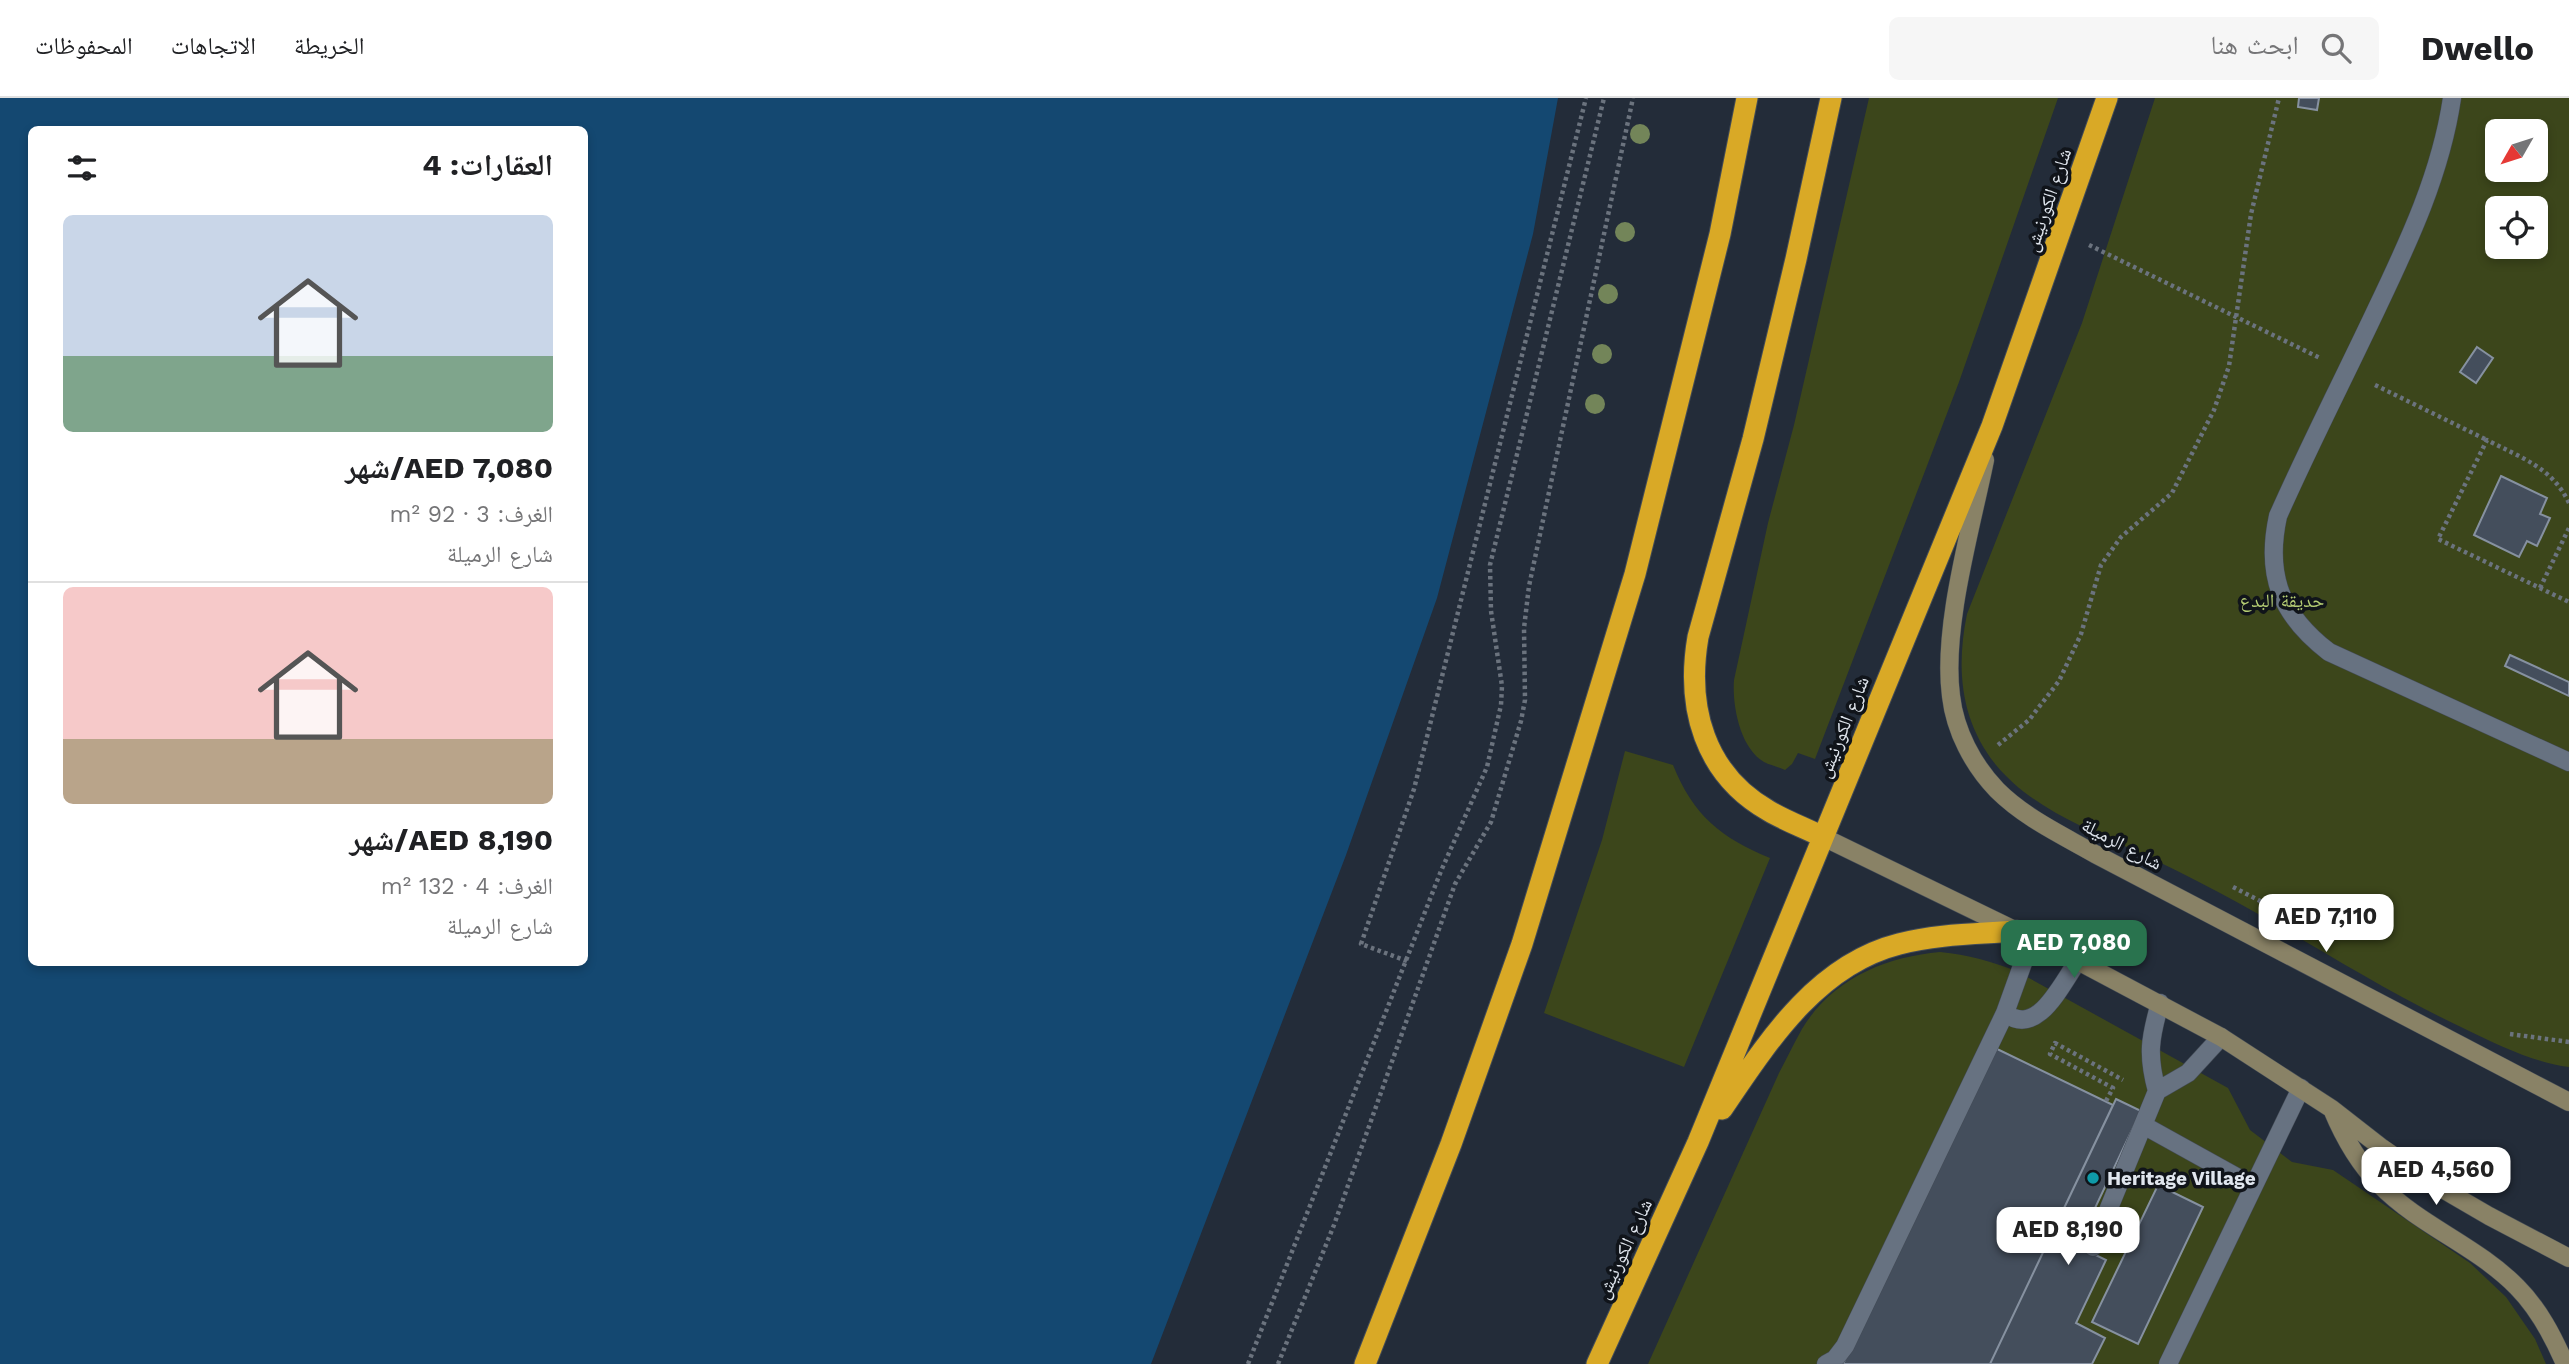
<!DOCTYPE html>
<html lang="ar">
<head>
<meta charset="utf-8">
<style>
	:root { --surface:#fff; --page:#f6f6f6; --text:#202124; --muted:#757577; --line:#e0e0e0; --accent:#29734e }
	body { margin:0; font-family:"Work Sans","Noto Naskh Arabic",sans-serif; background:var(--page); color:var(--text); direction:rtl; height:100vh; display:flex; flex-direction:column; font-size:26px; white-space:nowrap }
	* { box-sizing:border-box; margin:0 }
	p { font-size:23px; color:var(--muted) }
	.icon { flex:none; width:38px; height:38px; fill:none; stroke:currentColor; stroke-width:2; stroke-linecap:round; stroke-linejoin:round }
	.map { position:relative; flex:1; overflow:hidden; direction:ltr }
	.sheet { position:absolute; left:28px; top:28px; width:560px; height:840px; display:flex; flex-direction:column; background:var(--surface); border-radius:10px; box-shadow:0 4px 10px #0003; direction:rtl }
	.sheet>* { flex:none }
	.needle { width:46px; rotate:231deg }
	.controls { position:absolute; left:2485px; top:21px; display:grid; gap:14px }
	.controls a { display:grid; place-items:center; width:63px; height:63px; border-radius:10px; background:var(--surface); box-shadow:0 4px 10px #0003; font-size:35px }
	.price { position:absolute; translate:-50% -60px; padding:0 16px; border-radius:14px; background:#fff; color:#222; font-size:23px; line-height:46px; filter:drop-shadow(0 2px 4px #0008) }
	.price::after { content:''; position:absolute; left:50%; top:42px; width:21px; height:16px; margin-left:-10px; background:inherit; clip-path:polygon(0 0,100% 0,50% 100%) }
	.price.current { background:var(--accent); color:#fff }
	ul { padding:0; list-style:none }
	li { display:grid; align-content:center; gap:14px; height:371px; padding:0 35px }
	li+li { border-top:2px solid var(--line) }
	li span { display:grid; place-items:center; height:217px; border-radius:10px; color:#555 }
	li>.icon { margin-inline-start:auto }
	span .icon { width:126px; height:126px; fill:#fffc; stroke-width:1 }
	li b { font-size:30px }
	h2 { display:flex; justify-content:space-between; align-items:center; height:84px; padding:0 35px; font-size:30px }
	header { display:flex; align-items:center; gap:42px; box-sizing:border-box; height:98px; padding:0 35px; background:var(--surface); border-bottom:2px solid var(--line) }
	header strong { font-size:33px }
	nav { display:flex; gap:38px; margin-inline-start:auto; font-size:24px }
	.search { width:490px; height:63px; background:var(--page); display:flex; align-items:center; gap:18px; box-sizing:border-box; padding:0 24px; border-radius:10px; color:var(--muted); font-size:26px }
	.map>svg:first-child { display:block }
</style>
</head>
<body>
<header>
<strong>Dwello</strong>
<div class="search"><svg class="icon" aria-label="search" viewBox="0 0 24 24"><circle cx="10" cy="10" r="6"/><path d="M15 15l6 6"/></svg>ابحث هنا</div>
<nav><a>الخريطة</a><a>الاتجاهات</a><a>المحفوظات</a></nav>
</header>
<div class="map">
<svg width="2569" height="1266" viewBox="0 0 2569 1266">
	<rect width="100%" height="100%" fill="#232c39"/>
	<path fill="#3c461b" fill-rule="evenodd" d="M1869 0H2058L1959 284 1815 661 1798 655 1792 666 1785 672C1778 669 1770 667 1764 664 1740 650 1732 607 1734 582L1768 425 1794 327Z
		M2155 0H2569V969C2532 964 2498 947 2465 931 2380 891 2302 839 2220 795 2190 779 2160 764 2129 750 2082 729 2030 708 1996 667 1960 622 1956 570 1967 516L2082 225ZM2497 33H2536V72H2497ZM2497 110H2536V149H2497Z
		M1625 653 1673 667C1693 717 1721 740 1770 760L1684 969 1544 915 1602 742Z
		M1940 854C1968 857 1992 863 2018 874L2228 990 2250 1032 2292 1064 2333 1072 2470 1165 2506 1199 2535 1241 2546 1266H1648L1779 975C1787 960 1794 945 1802 931 1832 881 1885 859 1940 854Z"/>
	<path fill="#144871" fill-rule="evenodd" d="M0 0H1558L1533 136 1437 500 1346 757 1151 1266H0ZM32 32H584V864H32Z"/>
	<path fill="#444e5c" stroke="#8691a0" stroke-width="2" d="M2299 0H2319L2317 12 2298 9Z
		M2477 249 2493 260 2476 285 2460 274Z
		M2501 378 2547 400 2540 416 2550 420 2537 448 2527 443 2519 459 2474 437Z
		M2510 557 2569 584V598L2505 568Z
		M1993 949 2113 1007 1990 1266H1843Z
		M2116 1001 2141 1013 2077 1148 2106 1162 2076 1225 2105 1240 2092 1266H1990Z
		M2158 1087 2203 1109 2138 1246 2092 1224Z"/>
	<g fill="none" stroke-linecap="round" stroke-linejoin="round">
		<defs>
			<path id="lane" d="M2452 0C2441 75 2409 143 2377 210 2344 280 2309 348 2278 418 2265 478 2281 517 2329 554L2569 664
				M2168 1266 2301 990"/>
			<path id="street" d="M2005 915C2038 940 2061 886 2078 863
				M2157 993C2147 957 2150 940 2160 905
				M2143 1027 2253 1088
				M2093 1149 2157 993 2188 975 2221 939
				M1826 1266 1835 1261 1845 1248 2005 915 2032 840"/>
			<path id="secondary" d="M1985 362C1971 431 1942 530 1951 598 1955 633 1973 667 1997 692 2025 720 2062 737 2095 756L2569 1004
				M1823 739 2078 863 2221 939 2332 1011 2382 1050 2434 1086 2489 1118 2569 1160
				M2332 1011C2344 1040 2358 1065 2380 1087 2420 1128 2477 1148 2517 1189 2539 1211 2553 1238 2565 1266"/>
			<path id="highway" d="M1823 739C1805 730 1786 723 1769 713 1704 676 1686 609 1698 539L1753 341 1796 161 1831 0
				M1722 1011C1767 945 1816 867 1899 846 1936 836 1978 836 2017 833
				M1365 1266 1451 1046 1522 846 1635 476 1720 136 1747 0
				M1597 1266 1698 1044 1992 328 2107 0"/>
		</defs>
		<use href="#lane" stroke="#434b56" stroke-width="19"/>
		<use href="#street" stroke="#434b56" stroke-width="19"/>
		<use href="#secondary" stroke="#434b56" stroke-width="19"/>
		<use href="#highway" stroke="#434b56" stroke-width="23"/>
		<path stroke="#6b737e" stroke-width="4.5" stroke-dasharray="3.5 3.5" stroke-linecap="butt" d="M2089 147 2320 260
			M2375 287 2487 342
			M2569 405C2552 369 2521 360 2487 342L2438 441 2569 504
			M2540 490 2569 430
			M1998 647 2029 622 2059 583 2081 536 2101 467 2121 439 2172 395 2214 312 2229 268 2251 116 2279 0
			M2233 789 2266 806
			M1407 863 1361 846 1414 691 1586 0
			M2510 936 2569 944
			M2106 1003 2113 990 2050 956 2055 945 2123 982
			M1248 1266 1441 773 1487 669 1501 607 1502 588 1491 513 1490 467 1604 0
			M1278 1266 1334 1127 1455 786 1491 724 1521 623 1525 602 1524 530 1529 488 1633 0"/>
		<use href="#lane" stroke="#677281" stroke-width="18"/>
		<use href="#street" stroke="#677281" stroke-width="18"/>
		<use href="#secondary" stroke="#898266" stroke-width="18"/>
		<use href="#highway" stroke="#d9a926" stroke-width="21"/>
	</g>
	<g fill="#738559">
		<circle cx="1640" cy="36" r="10"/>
		<circle cx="1625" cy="134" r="10"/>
		<circle cx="1608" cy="196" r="10"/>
		<circle cx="1602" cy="256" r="10"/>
		<circle cx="1595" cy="306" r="10"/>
	</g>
	<circle fill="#0f9aa8" stroke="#10141a" stroke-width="2.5" cx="2093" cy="1080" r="7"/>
	<g text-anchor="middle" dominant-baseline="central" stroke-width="7" stroke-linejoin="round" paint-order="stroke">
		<g font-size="19" fill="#e0e6ee" stroke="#10141a">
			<text transform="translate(2048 102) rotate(-71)">شارع الكورنيش</text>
			<text transform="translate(1843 629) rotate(-68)">شارع الكورنيش</text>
			<text transform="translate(2122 746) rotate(28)">شارع الرميلة</text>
			<text transform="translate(1624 1151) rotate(-65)">شارع الكورنيش</text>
		</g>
		<g font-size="19" fill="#b5cd74" stroke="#10141a">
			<text x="2282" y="502">حديقة البدع</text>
		</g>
		<g font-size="19" font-weight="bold" fill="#e0e6ee" stroke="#10141a" text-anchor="start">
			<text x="2107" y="1080">Heritage Village</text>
		</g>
	</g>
</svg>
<div class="controls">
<a><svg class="needle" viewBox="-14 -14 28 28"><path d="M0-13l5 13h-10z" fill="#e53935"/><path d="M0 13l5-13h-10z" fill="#757577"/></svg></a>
<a><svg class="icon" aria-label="locate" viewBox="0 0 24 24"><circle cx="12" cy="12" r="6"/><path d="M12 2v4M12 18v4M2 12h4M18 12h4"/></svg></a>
</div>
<b class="price" style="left:2326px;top:856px">AED 7,110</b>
<b class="price current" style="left:2074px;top:882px">AED 7,080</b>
<b class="price" style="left:2436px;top:1109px">AED 4,560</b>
<b class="price" style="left:2068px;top:1169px">AED 8,190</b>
<section class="sheet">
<h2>العقارات: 4<svg class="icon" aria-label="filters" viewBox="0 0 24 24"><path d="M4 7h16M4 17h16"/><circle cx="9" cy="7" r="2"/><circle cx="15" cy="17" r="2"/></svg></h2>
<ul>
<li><span style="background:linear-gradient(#c9d6e8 65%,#7fa58c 0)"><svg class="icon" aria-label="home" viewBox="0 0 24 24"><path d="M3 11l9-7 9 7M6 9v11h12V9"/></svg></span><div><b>AED 7,080/شهر</b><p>الغرف: 3 · 92 m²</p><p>شارع الرميلة</p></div></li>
<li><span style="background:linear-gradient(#f6c9c9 70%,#b9a48a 0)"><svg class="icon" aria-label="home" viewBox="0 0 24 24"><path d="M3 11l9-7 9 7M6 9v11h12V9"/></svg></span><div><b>AED 8,190/شهر</b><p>الغرف: 4 · 132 m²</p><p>شارع الرميلة</p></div></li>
</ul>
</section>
</div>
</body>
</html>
